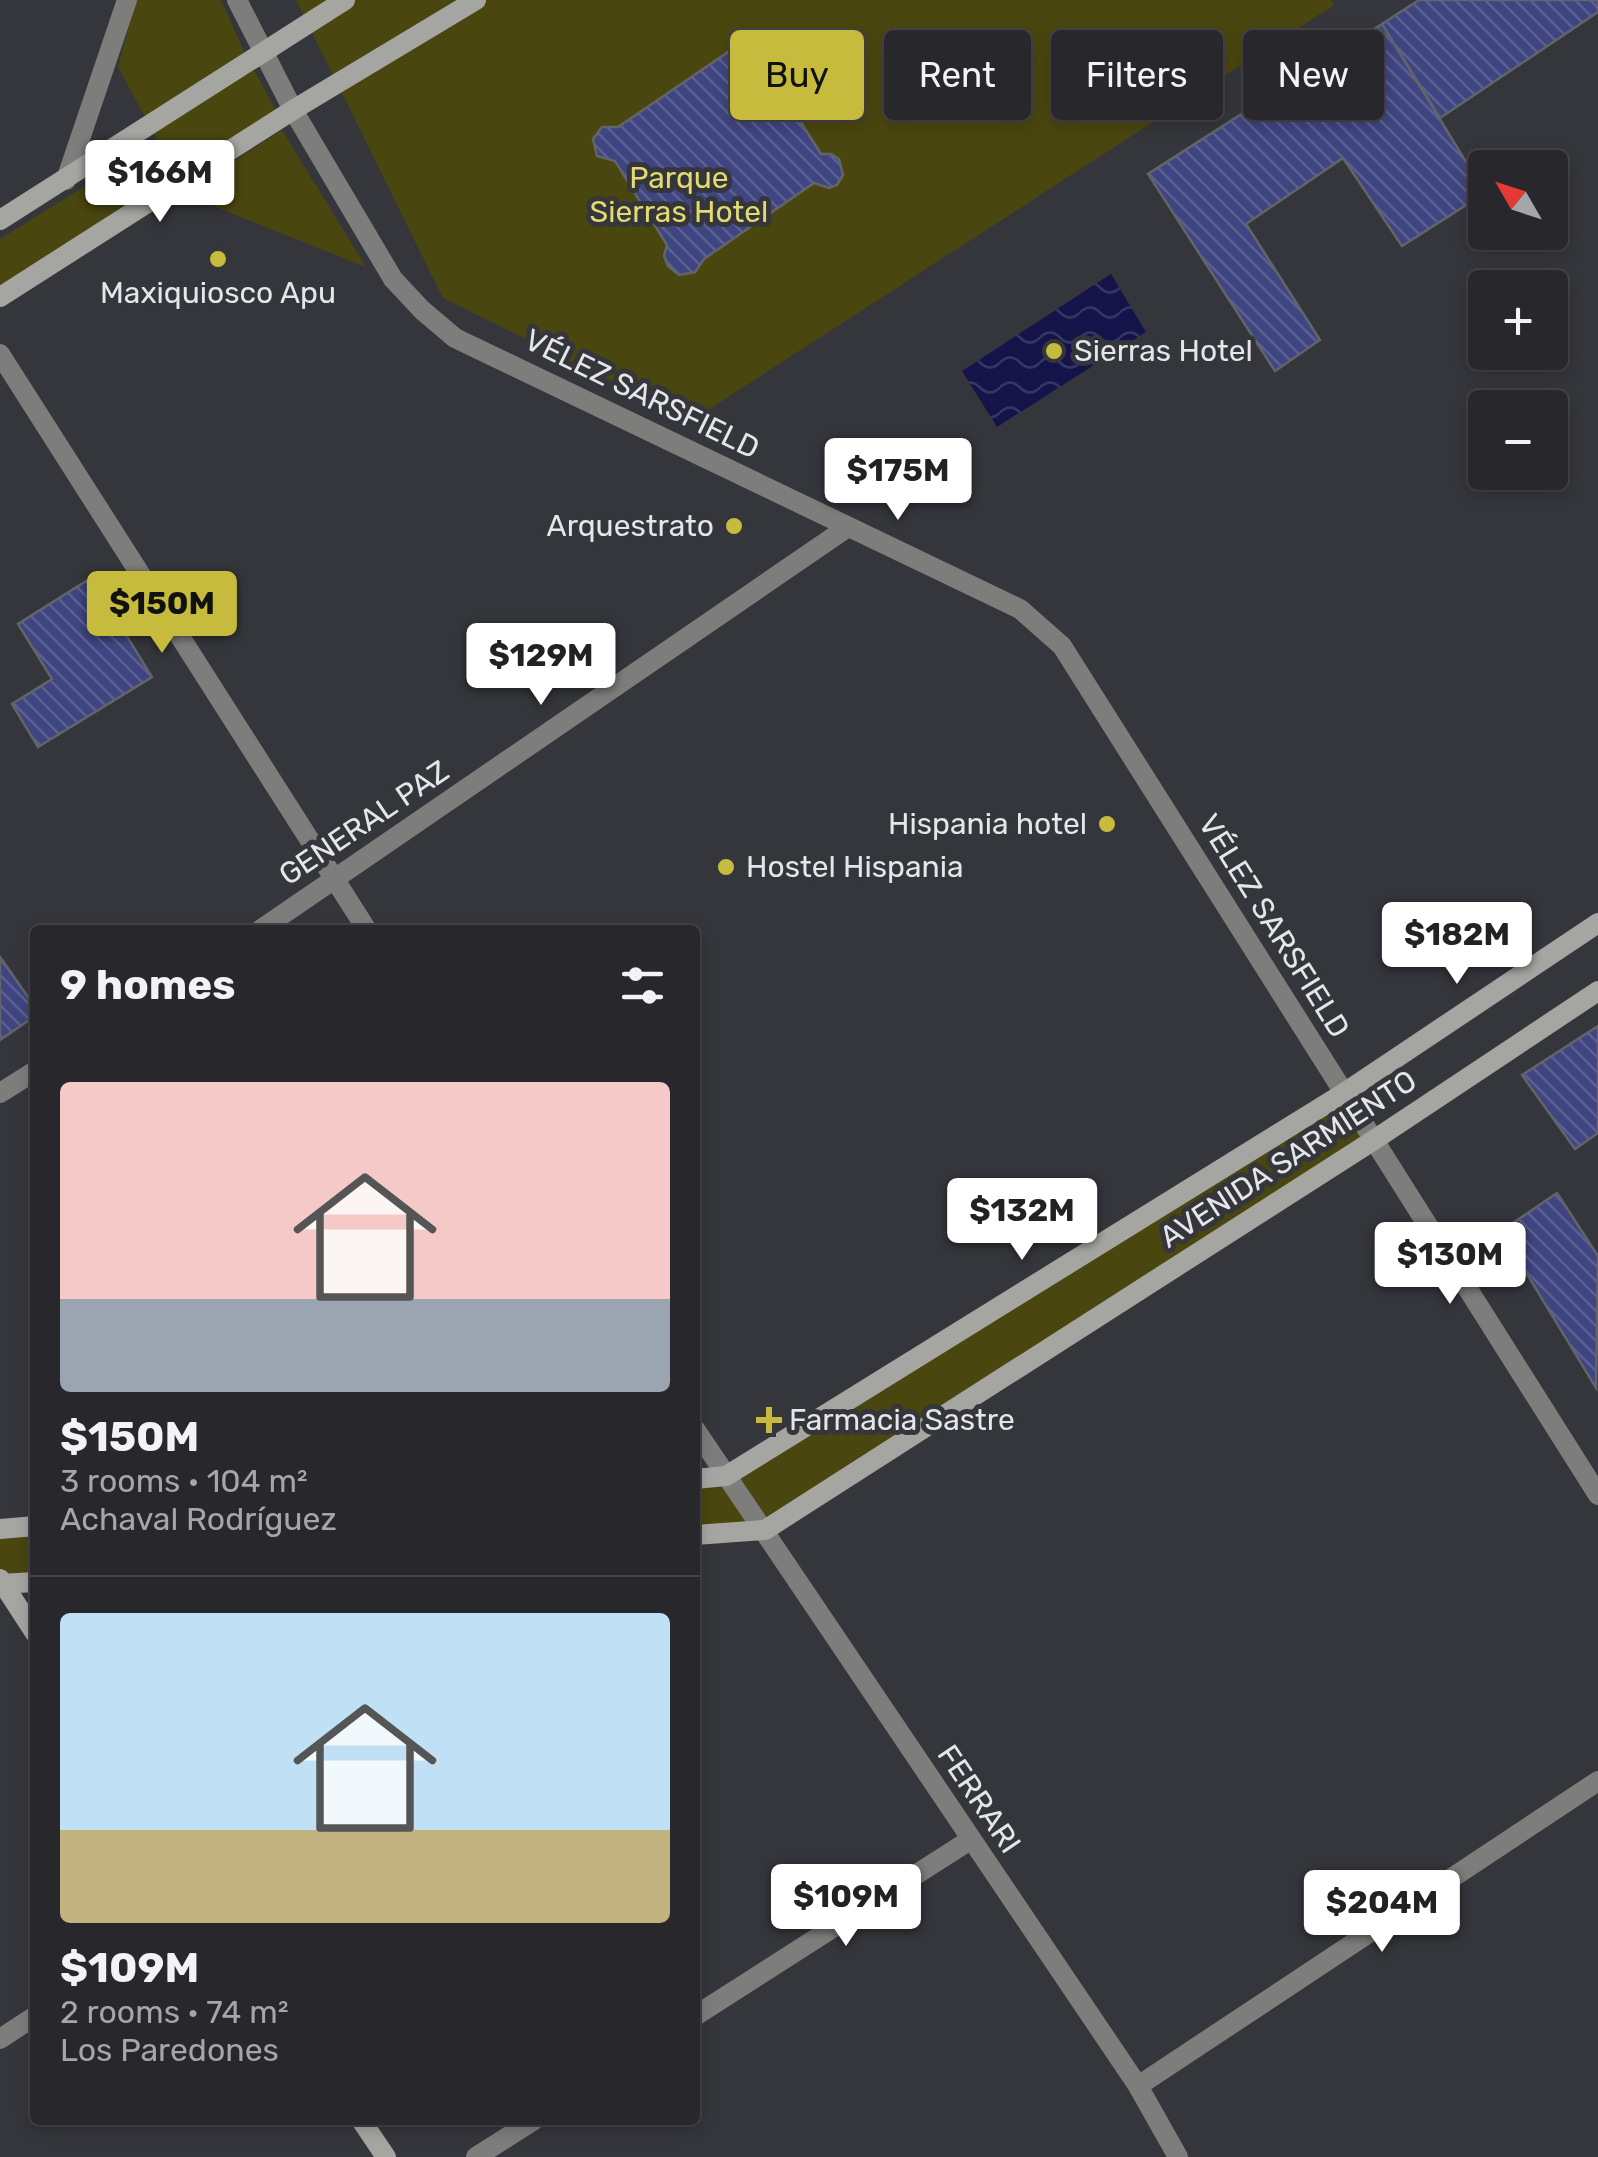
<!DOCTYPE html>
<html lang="en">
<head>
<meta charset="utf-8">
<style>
	:root { --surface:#28282c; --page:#303034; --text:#f1f3f6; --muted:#a5a6a9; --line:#444448; --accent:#c6bb3c }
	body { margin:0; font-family:Rubik,sans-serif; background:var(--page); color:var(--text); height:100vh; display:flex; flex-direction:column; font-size:38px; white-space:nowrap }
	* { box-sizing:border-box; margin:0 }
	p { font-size:32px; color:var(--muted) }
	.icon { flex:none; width:55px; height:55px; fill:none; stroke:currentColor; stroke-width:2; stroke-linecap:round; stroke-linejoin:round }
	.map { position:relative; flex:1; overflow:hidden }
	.details { position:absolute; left:30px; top:925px; width:670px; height:1200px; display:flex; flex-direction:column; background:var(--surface); border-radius:10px; box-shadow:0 5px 15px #0003,0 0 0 2px var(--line) }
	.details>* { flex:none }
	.top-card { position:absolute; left:730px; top:30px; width:718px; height:90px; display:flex; gap:20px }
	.needle { width:65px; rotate:309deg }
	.fabs { position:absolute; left:1468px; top:150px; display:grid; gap:20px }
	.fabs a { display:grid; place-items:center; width:100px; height:100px; border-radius:10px; background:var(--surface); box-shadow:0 5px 15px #0003,0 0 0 2px var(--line); font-size:50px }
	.price { position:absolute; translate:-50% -85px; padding:0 22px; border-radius:10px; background:#fff; color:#222; font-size:32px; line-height:65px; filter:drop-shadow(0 2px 5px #0008) }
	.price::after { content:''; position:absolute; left:50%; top:60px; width:30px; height:22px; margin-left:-15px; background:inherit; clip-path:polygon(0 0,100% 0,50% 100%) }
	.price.active { background:var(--accent); color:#111 }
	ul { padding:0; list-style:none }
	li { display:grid; align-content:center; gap:20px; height:530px; padding:0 30px }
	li+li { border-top:2px solid var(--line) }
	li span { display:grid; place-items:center; height:310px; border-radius:10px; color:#555 }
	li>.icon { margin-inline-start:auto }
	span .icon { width:180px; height:180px; fill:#fffc; stroke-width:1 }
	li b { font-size:42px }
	h2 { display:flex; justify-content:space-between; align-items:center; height:120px; padding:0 30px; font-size:42px }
	.pill { padding:0 35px; border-radius:10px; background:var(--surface); box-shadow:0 5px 15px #0003,0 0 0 2px var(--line); font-size:35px; line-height:90px }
	.pill.active { background:var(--accent); color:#111 }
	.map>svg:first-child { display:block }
</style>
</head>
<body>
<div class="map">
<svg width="1598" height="2157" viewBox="0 0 1598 2157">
	<defs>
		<pattern id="water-waves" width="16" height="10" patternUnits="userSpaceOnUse" patternTransform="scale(2.5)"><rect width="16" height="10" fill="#14144a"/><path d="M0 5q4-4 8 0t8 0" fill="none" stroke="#363664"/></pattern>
		<pattern id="building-back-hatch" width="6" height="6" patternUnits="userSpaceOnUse" patternTransform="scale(2.5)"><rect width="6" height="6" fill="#3e4580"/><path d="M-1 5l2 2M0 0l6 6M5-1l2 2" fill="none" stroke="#5a6092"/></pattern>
	</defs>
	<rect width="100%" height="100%" fill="#35363b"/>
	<path fill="#4a4610" d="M136 0H221L245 54 277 112 0 291V239L158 141 118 67Z
		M296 0H1331L1334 5 691 421 443 298Z
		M282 130 366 267 183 194Z
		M1344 1093 1374 1140 765 1530 695 1535V1479L726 1476Z
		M35 1526V1582L0 1584V1529Z"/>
	<path fill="url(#water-waves)" d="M1111 274 1146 332 997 427 962 371Z"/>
	<path fill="url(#building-back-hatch)" stroke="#636469" stroke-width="2.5" d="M1419 0H1598V12L1440 118 1382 24Z
		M1382 24 1485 193 1402 246 1343 158 1246 224 1320 340 1275 371 1148 174Z
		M753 35 766 44 770 53 766 67 821 154H831L839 159 843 175 837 185 829 188 814 183 704 259 695 272 679 275 668 266 664 256 667 245 615 161 597 156 593 139 602 127H618L728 52 737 38Z
		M91 578 152 677 38 747 12 704 52 679 18 624Z
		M0 957 35 1007V1016L0 1040Z
		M1598 1026V1133L1575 1149 1522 1075Z
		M1557 1193 1598 1256 1596 1388 1501 1231Z"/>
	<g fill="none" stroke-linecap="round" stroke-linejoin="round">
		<path stroke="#7d7d7b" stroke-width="20" d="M237 0 293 110 393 279 422 310 455 338 1020 609 1062 646 1598 1495
			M66 180 127 0
			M0 354 367 930
			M260 930 848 527
			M0 1093 35 1071
			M695 1429 1138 2086 1178 2157
			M695 2016 970 1840
			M0 2039 35 2016
			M1138 2086 1598 1781
			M476 2157 534 2120"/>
		<path stroke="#a5a5a1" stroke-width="20" d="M0 220 345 0
			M0 297 293 110 476 0
			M695 1479 726 1476 1344 1093 1598 923
			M0 1529 35 1526
			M695 1535 765 1530 1374 1140 1598 991
			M0 1579 35 1633
			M0 1584 35 1582
			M361 2120 386 2157"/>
	</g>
	<g fill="#c6bb3c" stroke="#35363b" stroke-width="4">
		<circle cx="218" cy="259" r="10"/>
		<circle cx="1054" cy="351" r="10"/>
		<circle cx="734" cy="526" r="10"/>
		<circle cx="1107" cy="824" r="10"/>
		<circle cx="726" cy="867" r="10"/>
		<path d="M764 1405h10v10h10v10h-10v10h-10v-10h-10v-10h10z"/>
	</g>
	<g text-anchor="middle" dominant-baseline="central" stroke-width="10" stroke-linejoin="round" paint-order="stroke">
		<g font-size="30" fill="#e3da70" stroke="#35363b">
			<text x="679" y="178">Parque<tspan x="679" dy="34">Sierras Hotel</tspan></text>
		</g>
		<g font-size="30" fill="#e5e6e9" stroke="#35363b" text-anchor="start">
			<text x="218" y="293" text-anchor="middle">Maxiquiosco Apu</text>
			<text x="1074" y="351">Sierras Hotel</text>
			<text x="714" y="526" text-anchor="end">Arquestrato</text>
			<text x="1087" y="824" text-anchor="end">Hispania hotel</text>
			<text x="746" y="867">Hostel Hispania</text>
			<text x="789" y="1420">Farmacia Sastre</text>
		</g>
		<g font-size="30" fill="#e5e6e9" stroke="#35363b">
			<text transform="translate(642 394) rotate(26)">VÉLEZ SARSFIELD</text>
			<text transform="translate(364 823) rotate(-34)">GENERAL PAZ</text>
			<text transform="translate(1274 926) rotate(58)">VÉLEZ SARSFIELD</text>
			<text transform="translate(1288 1159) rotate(-33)">AVENIDA SARMIENTO</text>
			<text transform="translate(979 1799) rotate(56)">FERRARI</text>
		</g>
	</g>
</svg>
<div class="fabs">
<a><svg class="needle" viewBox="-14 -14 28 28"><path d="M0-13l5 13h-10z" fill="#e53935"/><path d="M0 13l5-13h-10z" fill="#a5a6a9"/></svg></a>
<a>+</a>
<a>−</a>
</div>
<b class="price" style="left:160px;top:225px">$166M</b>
<b class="price" style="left:898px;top:523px">$175M</b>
<b class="price active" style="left:162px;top:656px">$150M</b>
<b class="price" style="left:541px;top:708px">$129M</b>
<b class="price" style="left:1457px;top:987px">$182M</b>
<b class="price" style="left:1022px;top:1263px">$132M</b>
<b class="price" style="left:1450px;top:1307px">$130M</b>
<b class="price" style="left:846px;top:1949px">$109M</b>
<b class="price" style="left:1382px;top:1955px">$204M</b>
<div class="top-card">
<a class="pill active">Buy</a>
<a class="pill">Rent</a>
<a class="pill">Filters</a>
<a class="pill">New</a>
</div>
<section class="details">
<h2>9 homes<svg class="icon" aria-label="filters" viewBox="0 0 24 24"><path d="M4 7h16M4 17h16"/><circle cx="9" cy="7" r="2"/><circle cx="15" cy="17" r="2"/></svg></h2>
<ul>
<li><span style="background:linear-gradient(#f6c9c9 70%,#9aa5b1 0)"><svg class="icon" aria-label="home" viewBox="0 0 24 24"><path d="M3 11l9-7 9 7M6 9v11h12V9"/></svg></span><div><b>$150M</b><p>3 rooms · 104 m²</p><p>Achaval Rodríguez</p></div></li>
<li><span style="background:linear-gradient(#bfe0f5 70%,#c2b280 0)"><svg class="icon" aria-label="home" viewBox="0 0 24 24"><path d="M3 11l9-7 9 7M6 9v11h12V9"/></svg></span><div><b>$109M</b><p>2 rooms · 74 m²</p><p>Los Paredones</p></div></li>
</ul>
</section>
</div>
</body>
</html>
